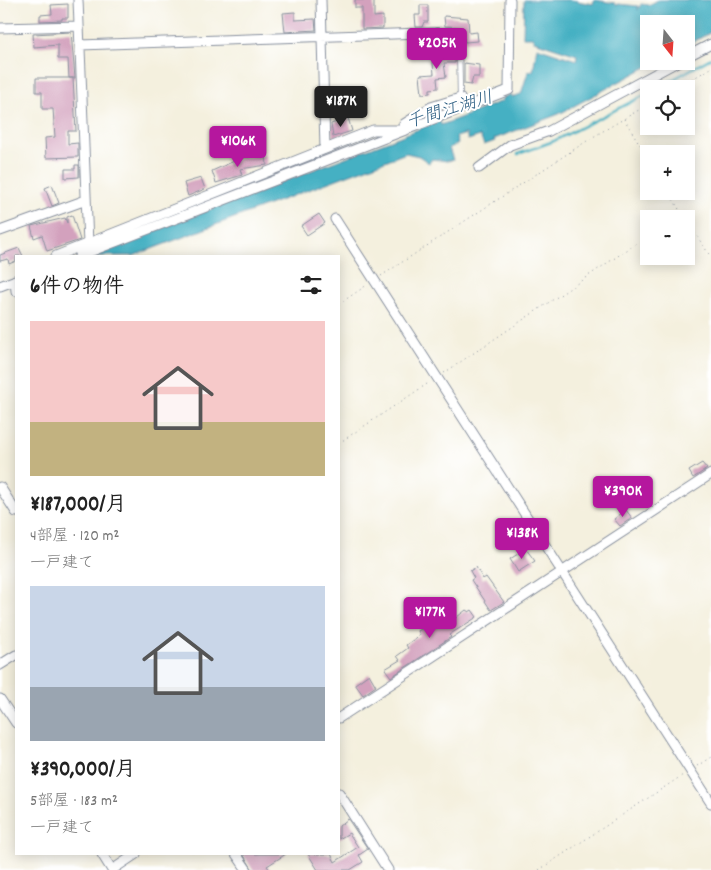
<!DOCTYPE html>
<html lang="ja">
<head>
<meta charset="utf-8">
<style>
	:root { --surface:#fff; --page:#f6f6f6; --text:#222; --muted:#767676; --accent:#b5179e }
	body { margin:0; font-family:Dekko,"Klee One",sans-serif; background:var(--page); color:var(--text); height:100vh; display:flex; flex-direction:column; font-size:19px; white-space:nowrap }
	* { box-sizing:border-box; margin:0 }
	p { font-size:16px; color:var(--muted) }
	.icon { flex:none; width:28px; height:28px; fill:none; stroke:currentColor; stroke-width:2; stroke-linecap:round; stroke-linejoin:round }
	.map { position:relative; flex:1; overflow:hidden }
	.sheet { position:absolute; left:15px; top:255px; width:325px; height:600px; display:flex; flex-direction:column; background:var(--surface); border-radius:0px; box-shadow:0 2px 12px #0003 }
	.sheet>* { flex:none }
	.needle { width:32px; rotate:163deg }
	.buttons { position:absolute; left:640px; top:15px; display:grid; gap:10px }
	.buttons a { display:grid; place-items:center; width:55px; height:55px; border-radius:0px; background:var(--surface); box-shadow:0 2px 12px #0003; font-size:25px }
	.price { position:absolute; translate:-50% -42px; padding:0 11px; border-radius:5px; background:var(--accent); color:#fff; font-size:16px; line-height:32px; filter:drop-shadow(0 1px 2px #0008) }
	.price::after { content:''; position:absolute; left:50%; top:30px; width:15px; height:11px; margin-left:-8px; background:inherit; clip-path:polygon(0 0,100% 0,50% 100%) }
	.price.current { background:#222; color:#fff }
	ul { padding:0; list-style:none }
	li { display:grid; align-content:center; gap:10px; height:265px; padding:0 15px }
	li span { display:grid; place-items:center; height:155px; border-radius:0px; color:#555 }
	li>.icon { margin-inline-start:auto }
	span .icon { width:90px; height:90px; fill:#fffc; stroke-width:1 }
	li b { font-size:21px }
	h2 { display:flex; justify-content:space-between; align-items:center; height:60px; padding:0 15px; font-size:21px }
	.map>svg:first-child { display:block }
</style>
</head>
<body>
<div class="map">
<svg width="711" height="870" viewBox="0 0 711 870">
	<rect width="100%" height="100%" fill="#fff"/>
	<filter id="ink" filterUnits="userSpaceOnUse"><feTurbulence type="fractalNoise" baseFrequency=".02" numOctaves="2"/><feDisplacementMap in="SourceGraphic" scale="10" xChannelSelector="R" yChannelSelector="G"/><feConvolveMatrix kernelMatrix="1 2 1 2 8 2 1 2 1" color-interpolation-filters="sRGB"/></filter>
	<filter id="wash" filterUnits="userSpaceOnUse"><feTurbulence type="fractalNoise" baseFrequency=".0096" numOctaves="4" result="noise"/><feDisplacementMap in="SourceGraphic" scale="20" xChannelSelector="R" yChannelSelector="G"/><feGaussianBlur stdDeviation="1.12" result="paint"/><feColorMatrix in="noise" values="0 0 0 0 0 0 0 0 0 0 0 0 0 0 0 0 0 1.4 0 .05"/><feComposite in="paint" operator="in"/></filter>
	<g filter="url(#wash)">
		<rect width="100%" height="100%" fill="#f4f0de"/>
		<path fill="#45b0c3" stroke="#307090" d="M524 0H571L593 4 594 0 615 3 617 6 618 4 638 6V10L641 4 649 5 658 0H711V32L686 46V24H649V61H658L559 114 494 139 495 141 484 145 480 136 468 140 466 134 456 137 458 144 449 148 453 160 447 161 432 159 429 163 419 156 406 153 133 256H89L440 121 441 125C463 117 482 109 502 101V98L511 94 512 97 521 94 528 72 533 71 537 47 576 60 577 55 534 41 533 37H523Z"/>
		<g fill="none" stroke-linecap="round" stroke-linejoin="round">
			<path stroke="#45b0c3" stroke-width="2.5" d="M656 89 711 58
				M518 154 554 141 649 93"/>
		</g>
		<g id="blocks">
			<path fill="#d3a1bd" d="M355 0H374V17L383 16V28L362 29V8H355Z
				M68 4V18H62V20L40 21V15L52 14 51 5Z
				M420 5H428V22H424L422 27H416L415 15H420Z
				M295 12V20L315 19 316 30 285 32 283 13Z
				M444 16 468 18 469 33 477 32 478 41 465 42 460 27 445 26Z
				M71 32 75 78H69L68 59H58V45L34 47 33 34Z
				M449 47H455V63H444L446 77 437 78 438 88 430 89V93L422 94 420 75 434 74 432 53 449 51Z
				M464 63 479 65V77H473L471 85 464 84Z
				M36 78H73L76 131H68V144L78 143V157L46 158 45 138 55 137 53 109H42V92H36Z
				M356 93 358 116 347 117 345 94Z
				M348 118 352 131 333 137 331 124Z
				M266 155 267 165 240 169 242 175 216 183 212 171 241 158Z
				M75 165H79V177L65 178V169H75Z
				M201 178 205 189 188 196 184 183Z
				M52 185 59 203 52 206 45 188Z
				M319 214 325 223 307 235 301 226Z
				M72 215 80 240 47 251 42 235 34 238 31 226 65 218 67 223V217Z
				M19 248 23 256H16V261L9 264 8 259 0 261V255Z
				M702 463 707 469 693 478 689 471Z
				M626 510 632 518 620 526 614 519Z
				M526 549 535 561 518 572 510 559Z
				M476 567 483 579 486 577 504 602 491 610 471 580 474 578 470 571Z
				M437 608 448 624 466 610 469 612 472 610 477 617 449 635 451 637 391 677 385 669 400 660 397 656 408 648 406 645 420 635 418 631 437 618 432 611Z
				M369 674 376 686 363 695 355 684Z
				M348 819 368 849 359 855 363 862 350 870H318L308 854H331L335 862 358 847 349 833 339 839V826Z
				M243 854H286L267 866 270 870H253Z"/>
		</g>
	</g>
	<g filter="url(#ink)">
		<use href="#blocks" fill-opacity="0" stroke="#88909e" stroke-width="1"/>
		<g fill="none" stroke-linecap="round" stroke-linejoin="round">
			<defs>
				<path id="lane" d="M459 40 460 98"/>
				<path id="street" d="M78 0 88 244
					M321 0 325 149
					M0 28 79 26
					M80 45 451 32H456L459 40
					M686 57 711 44
					M479 168 510 145 549 131 679 61
					M335 219 711 803
					M0 231 86 200
					M56 256 373 130H406L404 124 431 107 460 98
					M79 256 509 90 510 0
					M15 280 16 291
					M0 286 16 280
					M0 487 16 512
					M0 665 16 655
					M0 699 16 723
					M339 718 711 474
					M339 793 388 870
					M102 854 112 870
					M236 854 247 870
					M112 870 136 854"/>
			</defs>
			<use href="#lane" stroke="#88909e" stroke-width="6"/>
			<use href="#street" stroke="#88909e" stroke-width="11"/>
			<path stroke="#88909e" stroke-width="1" stroke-dasharray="1 4" stroke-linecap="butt" d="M675 89 711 68
				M624 119 649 159
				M668 191 685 219
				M673 219 681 213
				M686 220 711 257
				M381 276 593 137 649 104
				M339 304 367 285
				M444 373 649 235
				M339 443 430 382
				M697 766 711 757
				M539 870 683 775"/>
			<use href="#lane" stroke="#fff" stroke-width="4.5"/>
			<use href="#street" stroke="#fff" stroke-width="9"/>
		</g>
	</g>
	<g text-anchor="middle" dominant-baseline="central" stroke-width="4" stroke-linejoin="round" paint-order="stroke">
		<g font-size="18" font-style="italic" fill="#2a5c81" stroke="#fff">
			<text transform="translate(450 111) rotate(-17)">千間江湖川</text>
		</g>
	</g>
</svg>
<div class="buttons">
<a><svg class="needle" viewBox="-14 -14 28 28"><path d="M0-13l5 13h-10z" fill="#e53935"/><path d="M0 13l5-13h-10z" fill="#767676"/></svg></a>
<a><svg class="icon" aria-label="locate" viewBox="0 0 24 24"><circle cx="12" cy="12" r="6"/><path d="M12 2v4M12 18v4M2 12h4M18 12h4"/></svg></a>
<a>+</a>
<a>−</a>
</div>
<b class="price" style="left:437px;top:70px">¥205K</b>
<b class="price current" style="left:341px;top:128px">¥187K</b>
<b class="price" style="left:238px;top:168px">¥106K</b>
<b class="price" style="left:623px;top:518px">¥390K</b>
<b class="price" style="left:522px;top:560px">¥138K</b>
<b class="price" style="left:430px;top:639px">¥177K</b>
<section class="sheet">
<h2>6件の物件<svg class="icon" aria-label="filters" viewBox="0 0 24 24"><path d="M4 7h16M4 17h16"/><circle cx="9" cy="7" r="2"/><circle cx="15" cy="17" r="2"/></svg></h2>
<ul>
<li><span style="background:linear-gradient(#f6c9c9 65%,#c2b280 0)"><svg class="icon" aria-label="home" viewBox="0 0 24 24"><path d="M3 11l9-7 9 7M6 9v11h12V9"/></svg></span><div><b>¥187,000/月</b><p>4部屋 · 120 m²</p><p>一戸建て</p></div></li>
<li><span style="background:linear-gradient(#c9d6e8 65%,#9aa5b1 0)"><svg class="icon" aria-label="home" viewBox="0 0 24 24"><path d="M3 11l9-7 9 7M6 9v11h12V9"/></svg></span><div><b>¥390,000/月</b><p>5部屋 · 183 m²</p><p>一戸建て</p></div></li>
</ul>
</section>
</div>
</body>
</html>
